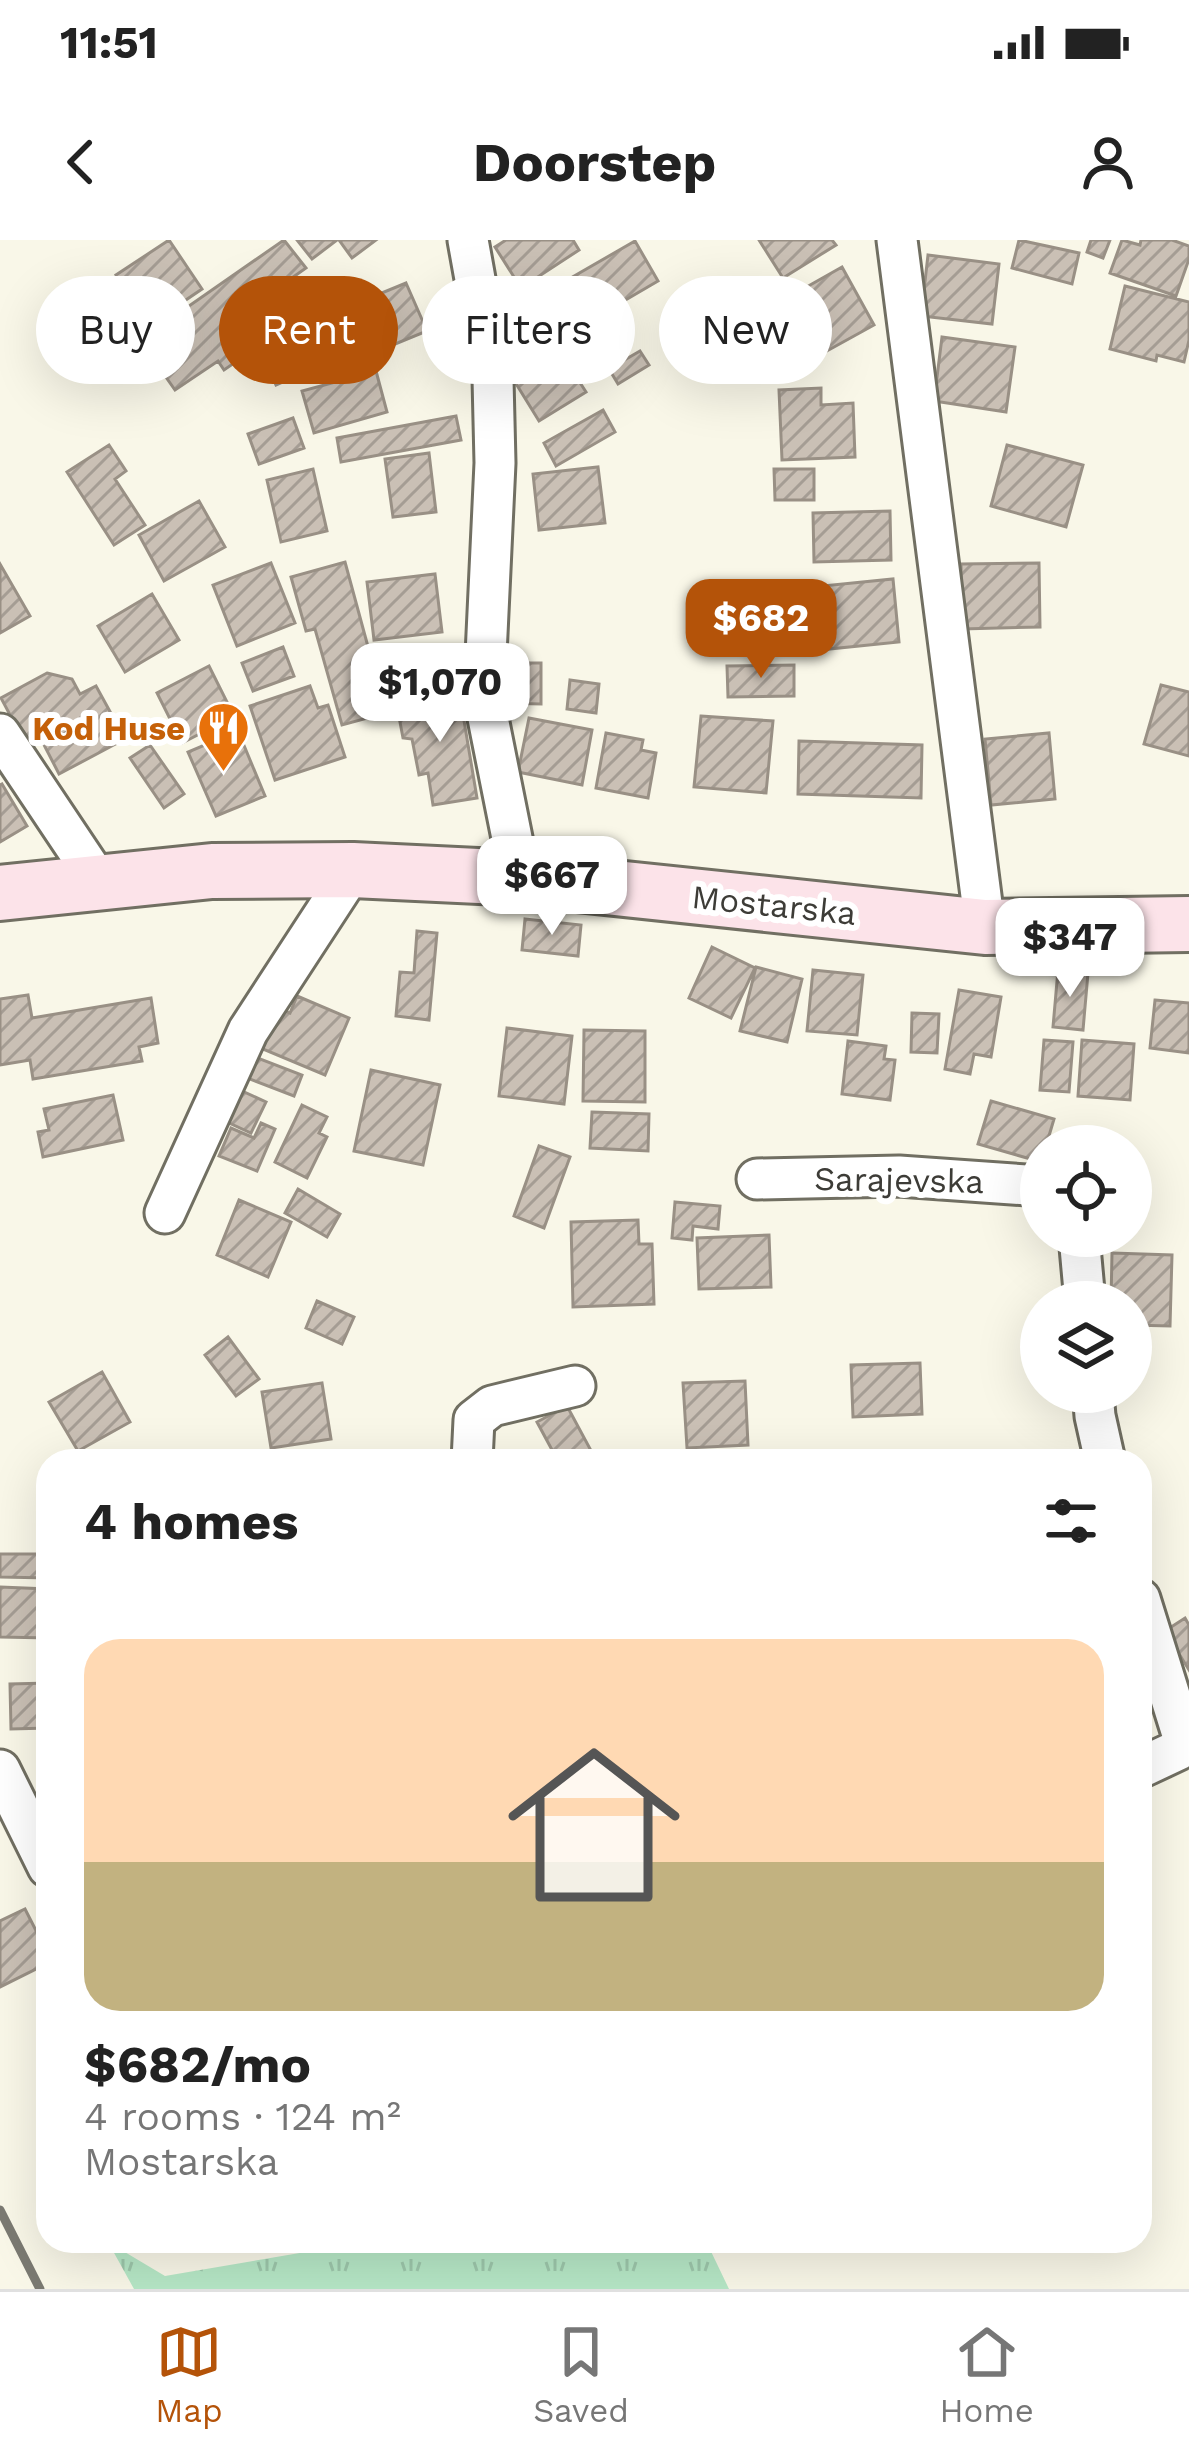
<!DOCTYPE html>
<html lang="en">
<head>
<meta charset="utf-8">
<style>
	:root { --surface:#fff; --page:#f2f2f2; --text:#222; --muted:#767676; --line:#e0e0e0; --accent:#b45309 }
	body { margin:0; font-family:"Work Sans",sans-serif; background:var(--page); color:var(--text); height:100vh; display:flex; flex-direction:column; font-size:45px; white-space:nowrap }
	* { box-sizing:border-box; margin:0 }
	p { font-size:39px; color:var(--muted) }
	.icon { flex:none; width:66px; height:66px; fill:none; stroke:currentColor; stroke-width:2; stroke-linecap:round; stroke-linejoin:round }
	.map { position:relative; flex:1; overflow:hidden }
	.drawer { position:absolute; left:36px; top:1209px; width:1116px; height:804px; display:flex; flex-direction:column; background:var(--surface); border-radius:36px; box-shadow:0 12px 48px #0002 }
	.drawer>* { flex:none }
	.hud { position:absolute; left:36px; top:36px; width:1119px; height:108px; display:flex; gap:24px }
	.controls { position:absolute; left:1020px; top:885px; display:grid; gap:24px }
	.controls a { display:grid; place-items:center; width:132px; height:132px; border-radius:50%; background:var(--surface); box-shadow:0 12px 48px #0002; font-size:60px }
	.price { position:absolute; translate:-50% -102px; padding:0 27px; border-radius:24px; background:#fff; color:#222; font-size:39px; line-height:78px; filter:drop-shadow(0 3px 6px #0008) }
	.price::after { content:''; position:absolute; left:50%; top:72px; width:36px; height:27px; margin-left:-18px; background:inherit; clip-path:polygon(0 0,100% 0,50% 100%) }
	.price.selected { background:var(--accent); color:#fff }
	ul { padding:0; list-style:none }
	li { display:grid; align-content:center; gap:24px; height:636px; padding:0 48px }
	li+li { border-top:3px solid var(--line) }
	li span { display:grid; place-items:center; height:372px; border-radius:36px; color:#555 }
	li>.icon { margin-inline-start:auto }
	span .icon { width:216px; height:216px; fill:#fffc; stroke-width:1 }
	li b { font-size:51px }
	h2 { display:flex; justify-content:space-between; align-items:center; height:144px; padding:0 48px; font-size:51px }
	.chip { padding:0 42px; border-radius:54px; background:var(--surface); box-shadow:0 12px 48px #0002; font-size:42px; line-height:108px }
	.chip.selected { background:var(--accent); color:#fff }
	.status { display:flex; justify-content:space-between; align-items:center; height:84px; padding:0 60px; background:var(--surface); direction:ltr }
	.status svg { height:33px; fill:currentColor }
	header { display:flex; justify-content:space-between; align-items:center; height:156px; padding:0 48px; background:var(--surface); font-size:54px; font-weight:700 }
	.dock { display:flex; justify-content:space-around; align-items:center; height:168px; border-top:3px solid var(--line); background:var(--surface); font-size:33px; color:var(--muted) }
	.dock a { display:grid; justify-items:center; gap:6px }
	.dock .selected { color:var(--accent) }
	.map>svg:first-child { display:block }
</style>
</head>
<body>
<div class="status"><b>11:51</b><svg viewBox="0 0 49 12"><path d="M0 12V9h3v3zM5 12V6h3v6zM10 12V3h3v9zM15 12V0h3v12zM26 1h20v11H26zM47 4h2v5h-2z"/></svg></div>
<header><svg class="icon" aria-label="back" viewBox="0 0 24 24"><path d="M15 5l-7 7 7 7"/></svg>Doorstep<svg class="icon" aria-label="person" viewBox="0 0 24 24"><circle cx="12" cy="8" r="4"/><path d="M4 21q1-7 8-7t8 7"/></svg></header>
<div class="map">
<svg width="1189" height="2049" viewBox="0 0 1189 2049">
	<defs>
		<pattern id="grass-tufts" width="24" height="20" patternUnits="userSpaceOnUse" patternTransform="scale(3)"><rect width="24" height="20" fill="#b6e7c6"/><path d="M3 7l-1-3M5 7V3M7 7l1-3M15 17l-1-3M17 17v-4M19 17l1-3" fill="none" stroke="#9dc7ab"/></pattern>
		<pattern id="building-hatch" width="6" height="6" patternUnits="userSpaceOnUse" patternTransform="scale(3)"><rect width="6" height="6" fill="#cac0b5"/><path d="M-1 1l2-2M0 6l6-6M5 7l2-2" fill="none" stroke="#a59d94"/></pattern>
	</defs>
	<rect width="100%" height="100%" fill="#f9f7e8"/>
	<path fill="url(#grass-tufts)" d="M584 2001H706L729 2049H134L108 2002 165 2036 335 2007 586 2010Z"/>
	<path fill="url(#building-hatch)" stroke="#999085" stroke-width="3" d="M169 0 202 49 149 85 116 35Z
		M284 0 306 28 251 67 272 97 224 130 218 121 175 150 140 100Z
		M297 0H337L312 19Z
		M339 0H376L352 18Z
		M506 0H573L579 10 521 48 495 7Z
		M759 0H832L836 5 783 38Z
		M1019 0 1079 13 1072 44 1012 28Z
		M1091 0H1110L1103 18 1087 12Z
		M1122 0 1140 5 1141 0H1172L1189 6V19L1176 56 1110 33Z
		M635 1 658 41 593 79 569 39Z
		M928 15 999 24 992 84 921 76Z
		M842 27 874 85 825 112 819 100 805 107 780 62Z
		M406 43 427 91 366 116 345 68Z
		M562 46 585 89 530 119 506 77Z
		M1125 46 1189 62V100L1184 122 1157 115 1156 121 1110 109Z
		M326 87 339 117 276 145 262 114Z
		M942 97 1015 107 1006 172 934 161Z
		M640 111 649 125 618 144 609 129Z
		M561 113 586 152 539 181 515 142Z
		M376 131 387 172 314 193 302 151Z
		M821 148V165L853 163 855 217 782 220 779 150Z
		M603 170 615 192 556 226 544 203Z
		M456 176 461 200 341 222 337 198Z
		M293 178 304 208 259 224 248 194Z
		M109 205 126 231 115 239 145 285 114 305 67 232Z
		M1007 205 1083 225 1066 287 991 266Z
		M429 213 436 272 393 277 385 219Z
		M598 227 605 283 539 290 533 234Z
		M313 229 327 291 281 302 267 240Z
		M774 229H814V260H775Z
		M199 261 225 307 164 341 139 295Z
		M890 271 891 320 814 322 813 273Z
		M345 322 386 473 342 485 315 389 306 391 291 337Z
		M271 323 295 383 237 406 213 345Z
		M1039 323 1040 387 962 389 961 324Z
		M0 324 30 376 0 393Z
		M435 334 442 392 374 400 367 342Z
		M893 339 899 402 829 409 822 346Z
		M152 354 179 400 125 432 98 386Z
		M283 407 294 436 253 451 242 423Z
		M500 423H541V464L500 463Z
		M794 425V456L728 457 727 426Z
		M209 426 234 476 182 503 157 453Z
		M47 433 72 439 80 454 96 446 125 499 59 534 40 497 26 505 1 458Z
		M570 440 599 444 596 473 567 469Z
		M1161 445 1189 452V516L1144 504Z
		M310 446 318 468 328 465 345 517 275 540 250 466Z
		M459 451 477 558 433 565 428 533 419 535 412 499 403 498 396 461Z
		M701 476 773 481 766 553 694 547Z
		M529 478 592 490 582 545 518 532Z
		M238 491 265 556 216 576 188 512Z
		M606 493 643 500 641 510 656 513 648 558 596 548Z
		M1049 493 1055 559 991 565 985 499Z
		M799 501 922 505 921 558 798 554Z
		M150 505 184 554 164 568 130 518Z
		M2 544 27 586 0 602V545Z
		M525 679 581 685 578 716 522 710Z
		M417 691 437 693 429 780 396 776 400 732 414 733Z
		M712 707 755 728 731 778 689 758Z
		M756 727 802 739 787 802 740 791Z
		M813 730 863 735 857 795 807 791Z
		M1058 730 1088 733 1083 790 1053 787Z
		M959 750 1001 757 991 817 974 814 970 834 945 829Z
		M28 755 32 778 151 758 158 803 139 807 142 821 33 839 30 820 0 825V759Z
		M297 756 349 778 325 835 258 807 275 767 290 773Z
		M1155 760 1189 763V813L1150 808Z
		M912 773 939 774 937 813 911 812Z
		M507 788 572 796 564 864 499 856Z
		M584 790 645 791V862L583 861Z
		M1044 800 1073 802 1069 852 1040 850Z
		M1082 800 1134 804 1130 860 1078 856Z
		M848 801 886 806 884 819 895 820 890 860 842 854Z
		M250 815 302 835 294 856 242 836Z
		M371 830 440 845 423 925 354 911Z
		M229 845 266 862 251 893 214 876Z
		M113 855 123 900 43 917 38 892 49 890 44 869Z
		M991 861 1054 879 1046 906H1041V922L978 904Z
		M302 865 327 877 319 893 327 897 307 938 275 922Z
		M592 872 649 874 648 911 590 908Z
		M261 883 275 889 257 931 219 916 231 888 254 898Z
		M539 906 570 917 544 988 514 976Z
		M298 949 340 974 327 997 285 973Z
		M239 960 291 982 268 1037 217 1015Z
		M675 962 720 966 718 989 693 986 692 1000 672 998Z
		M638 980 639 1004H652L654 1064 573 1067 571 982Z
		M769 995 771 1047 699 1049 697 998Z
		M1112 1013 1172 1015 1170 1086 1131 1085V1062H1111Z
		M317 1061 354 1077 342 1104 306 1088Z
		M228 1097 259 1139 236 1156 205 1115Z
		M920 1123 922 1174 853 1177 851 1125Z
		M102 1132 130 1182 78 1211 49 1162Z
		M745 1141 748 1205 687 1208 683 1143Z
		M322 1143 331 1199 271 1208 262 1152Z
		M567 1166 595 1218 589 1221H558L537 1182Z
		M1057 1211V1221H993V1213Z
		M0 1314H48V1338L0 1337Z
		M0 1347 48 1349V1398L0 1397Z
		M1185 1378 1189 1385V1430L1165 1391Z
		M48 1443V1488L11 1489 10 1444Z
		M25 1669 48 1714V1723L0 1747V1681Z"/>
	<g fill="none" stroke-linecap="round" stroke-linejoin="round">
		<defs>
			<path id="street" d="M468 0 493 139 495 223 484 458 520 638
				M897 0 985 687
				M0 494 99 642
				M757 939 899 936 1041 946
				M165 973 248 791 353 630
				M1079 996 1085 1062
				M1093 1152 1095 1176 1105 1221
				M472 1221 474 1180 492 1166 575 1146
				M1140 1359 1186 1507
				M1140 1528 1189 1505
				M0 1530 48 1627"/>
			<path id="secondary" d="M0 653 212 631 353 630 520 638 985 687 1189 684"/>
		</defs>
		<use href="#street" stroke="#716f62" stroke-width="45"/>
		<use href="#secondary" stroke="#716f62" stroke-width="60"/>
		<use href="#street" stroke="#fff" stroke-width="39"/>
		<use href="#secondary" stroke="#fce3e9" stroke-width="54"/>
		<path stroke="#7b7a72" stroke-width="9" d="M0 1970 40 2049"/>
	</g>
	<defs>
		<symbol id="restaurant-pin" viewBox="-11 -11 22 30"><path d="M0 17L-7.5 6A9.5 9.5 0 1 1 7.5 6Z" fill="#e8710a" stroke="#fff"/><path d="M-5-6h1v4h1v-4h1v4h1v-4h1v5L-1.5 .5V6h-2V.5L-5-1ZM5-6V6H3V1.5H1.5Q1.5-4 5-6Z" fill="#fff"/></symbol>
	</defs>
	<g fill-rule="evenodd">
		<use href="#restaurant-pin" x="194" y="458" width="59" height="81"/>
	</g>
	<g text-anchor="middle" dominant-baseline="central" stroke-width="12" stroke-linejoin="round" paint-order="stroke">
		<g font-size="33" font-weight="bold" fill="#c56008" stroke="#fff" text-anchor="end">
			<text x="185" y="488">Kod Huse</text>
		</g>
		<g font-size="33" fill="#3d3c37" stroke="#fff">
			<text transform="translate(774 665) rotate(6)">Mostarska</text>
			<text transform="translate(899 940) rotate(1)">Sarajevska</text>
		</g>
	</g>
</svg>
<div class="controls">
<a><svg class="icon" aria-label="locate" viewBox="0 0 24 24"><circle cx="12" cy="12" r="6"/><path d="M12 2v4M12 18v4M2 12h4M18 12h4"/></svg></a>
<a><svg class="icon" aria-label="layers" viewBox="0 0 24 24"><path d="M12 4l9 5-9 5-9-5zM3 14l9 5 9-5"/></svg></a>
</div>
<b class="price selected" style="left:761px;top:441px">$682</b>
<b class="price" style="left:440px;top:505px">$1,070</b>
<b class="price" style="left:552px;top:698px">$667</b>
<b class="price" style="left:1070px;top:760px">$347</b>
<div class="hud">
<a class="chip">Buy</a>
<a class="chip selected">Rent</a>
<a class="chip">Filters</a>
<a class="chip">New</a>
</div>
<section class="drawer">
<h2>4 homes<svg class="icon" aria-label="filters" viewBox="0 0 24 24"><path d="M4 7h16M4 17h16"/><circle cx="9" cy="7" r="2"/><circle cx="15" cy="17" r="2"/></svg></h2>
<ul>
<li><span style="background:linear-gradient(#ffd9b3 60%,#c2b280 0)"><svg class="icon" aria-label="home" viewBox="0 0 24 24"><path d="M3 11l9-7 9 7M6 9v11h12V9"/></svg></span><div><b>$682/mo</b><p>4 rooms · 124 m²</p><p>Mostarska</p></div></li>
</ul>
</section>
</div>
<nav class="dock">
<a class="selected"><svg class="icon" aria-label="map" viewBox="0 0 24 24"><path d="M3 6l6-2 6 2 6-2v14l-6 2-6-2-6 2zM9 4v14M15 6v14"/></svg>Map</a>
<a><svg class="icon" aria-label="saved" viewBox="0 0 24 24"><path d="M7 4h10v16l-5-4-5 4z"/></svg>Saved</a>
<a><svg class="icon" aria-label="home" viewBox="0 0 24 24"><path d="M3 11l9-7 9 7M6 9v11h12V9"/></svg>Home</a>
</nav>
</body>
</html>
